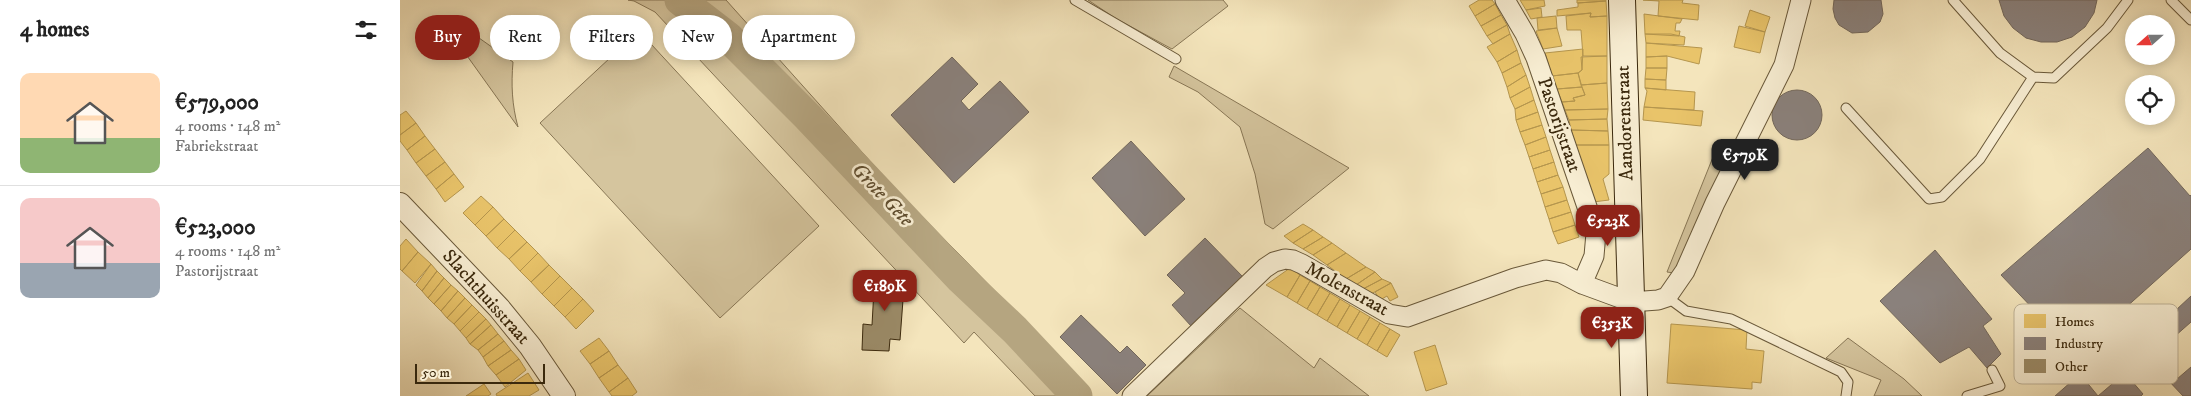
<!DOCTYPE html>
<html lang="en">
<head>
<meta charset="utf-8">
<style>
	:root { --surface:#fff; --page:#f2f2f2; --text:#222; --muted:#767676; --line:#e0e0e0; --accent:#8f2418 }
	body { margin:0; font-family:"IM FELL DW Pica",serif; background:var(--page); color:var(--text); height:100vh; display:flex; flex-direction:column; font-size:19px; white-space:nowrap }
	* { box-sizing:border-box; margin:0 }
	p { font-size:16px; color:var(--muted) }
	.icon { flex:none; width:28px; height:28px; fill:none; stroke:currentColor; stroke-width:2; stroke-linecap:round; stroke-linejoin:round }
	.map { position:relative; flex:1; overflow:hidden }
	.side { display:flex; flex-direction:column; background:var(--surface); width:400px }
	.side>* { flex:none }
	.banner { position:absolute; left:15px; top:15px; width:475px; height:45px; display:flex; gap:10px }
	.needle { width:32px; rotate:249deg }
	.buttons { position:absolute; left:1725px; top:15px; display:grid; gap:10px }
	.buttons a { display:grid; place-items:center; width:50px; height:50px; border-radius:50%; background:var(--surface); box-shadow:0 2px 12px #0003; font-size:25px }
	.scale { position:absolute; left:15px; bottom:12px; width:130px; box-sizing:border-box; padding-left:5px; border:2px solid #3b290d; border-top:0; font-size:14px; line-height:18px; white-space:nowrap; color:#3b290d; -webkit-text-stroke:4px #f8eed3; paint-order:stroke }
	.price { position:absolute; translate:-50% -42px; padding:0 11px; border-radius:10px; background:var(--accent); color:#fff; font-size:16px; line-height:32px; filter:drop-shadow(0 1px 2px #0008) }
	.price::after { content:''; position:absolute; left:50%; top:30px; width:15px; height:11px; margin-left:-8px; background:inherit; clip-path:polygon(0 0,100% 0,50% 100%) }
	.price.active { background:#222; color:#fff }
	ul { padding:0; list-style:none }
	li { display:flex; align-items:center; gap:15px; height:125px; padding:0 20px }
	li+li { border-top:1px solid var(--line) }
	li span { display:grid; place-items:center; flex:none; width:140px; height:100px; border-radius:10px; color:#555 }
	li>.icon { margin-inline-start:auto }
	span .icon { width:60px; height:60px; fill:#fffc; stroke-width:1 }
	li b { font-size:21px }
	h2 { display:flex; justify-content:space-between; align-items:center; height:60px; padding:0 20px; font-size:21px }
	.chip { padding:0 18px; border-radius:22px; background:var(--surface); box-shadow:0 2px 12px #0003; font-size:18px; line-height:45px }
	.chip.active { background:var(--accent); color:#fff }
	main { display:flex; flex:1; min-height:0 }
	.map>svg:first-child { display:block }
</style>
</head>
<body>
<main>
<section class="side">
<h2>4 homes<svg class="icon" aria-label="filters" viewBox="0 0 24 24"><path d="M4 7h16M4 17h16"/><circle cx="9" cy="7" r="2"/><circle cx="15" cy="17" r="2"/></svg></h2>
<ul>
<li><span style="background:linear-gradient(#ffd9b3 65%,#8fb573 0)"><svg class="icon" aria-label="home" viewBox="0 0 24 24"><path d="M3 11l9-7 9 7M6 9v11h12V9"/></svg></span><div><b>€579,000</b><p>4 rooms · 148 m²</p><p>Fabriekstraat</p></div></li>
<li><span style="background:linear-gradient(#f6c9c9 65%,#9aa5b1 0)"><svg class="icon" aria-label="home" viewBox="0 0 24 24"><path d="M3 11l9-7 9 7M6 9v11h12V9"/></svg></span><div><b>€523,000</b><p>4 rooms · 148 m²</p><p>Pastorijstraat</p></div></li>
</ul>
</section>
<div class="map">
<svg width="1791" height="396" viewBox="0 0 1791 396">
	<rect width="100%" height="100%" fill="#f4e5bc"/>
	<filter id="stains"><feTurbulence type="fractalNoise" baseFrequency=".004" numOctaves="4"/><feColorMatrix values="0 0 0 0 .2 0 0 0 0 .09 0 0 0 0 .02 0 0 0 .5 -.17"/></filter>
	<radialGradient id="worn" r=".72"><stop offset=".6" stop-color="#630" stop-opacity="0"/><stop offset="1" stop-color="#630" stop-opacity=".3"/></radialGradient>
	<path fill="#d5c59e" stroke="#887756" d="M228 0H326L495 189 601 297 584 310 667 396H635L574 332 564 343 255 12 234 1Z
		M688 0H823L828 6 772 49 715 18Z
		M239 31 419 226 320 318 140 123Z
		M72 33 113 62C111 85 112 105 118 127L60 46Z
		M774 66 949 168 873 229 865 224 855 174 840 127 798 92 769 77Z
		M1313 157 1329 160 1274 273 1267 272Z
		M840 308 914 368 920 358 969 396H747Z
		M1448 338 1504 379 1522 396H1474L1481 380 1426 358Z"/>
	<path fill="#e9c46a" stroke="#b5964e" d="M1079 0H1092L1095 4 1075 16 1069 6Z
		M1120 0H1144L1145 6 1126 10Z
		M1177 0H1206V1L1177 3Z
		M1243 0H1283L1282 3 1299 5 1298 20 1258 16 1259 1Z
		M1206 1 1207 16 1190 17 1191 13 1157 16V10L1178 7V3Z
		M1095 4 1101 15 1081 26 1075 16Z
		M1141 8 1142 17 1131 19 1126 10Z
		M1350 10 1370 17 1365 32 1345 26Z
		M1191 13 1190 17 1207 16V56H1183L1181 30H1167L1166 16Z
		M1244 14 1282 19 1280 23H1276L1275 31H1280L1279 36 1245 34Z
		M1101 15 1107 25 1087 36 1081 26Z
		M1156 16 1157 28 1138 30 1137 18Z
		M1107 25 1110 34 1093 44 1087 36Z
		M1339 26 1365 32 1360 53 1334 47Z
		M1157 28 1162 46 1143 49 1136 31Z
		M1110 34 1117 50 1097 62 1087 47Z
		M1245 34H1271L1285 37 1284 45 1246 43Z
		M1246 43 1302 48 1299 64 1267 56 1246 57Z
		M1183 49 1182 70 1178 73 1152 76 1145 53Z
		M1117 50 1121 63 1102 73 1097 62Z
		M1207 56V83L1181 85 1178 73 1182 70 1181 57Z
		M1267 56V68H1246V57Z
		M1121 63 1126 75 1107 87 1102 73Z
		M1246 68H1267L1266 80 1245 79Z
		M1178 73 1182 87 1157 89 1152 76Z
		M1126 75 1130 87 1110 98 1107 87Z
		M1245 79 1266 80V90L1245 88Z
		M1207 83 1208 109 1165 110 1162 102 1175 101 1173 98 1185 95 1181 85Z
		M1130 87 1134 100 1115 109 1110 98Z
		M1182 87 1185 95 1173 98 1175 101 1162 102 1157 89Z
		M1245 88 1295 92 1294 110 1244 107 1247 91Z
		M1134 100 1138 112 1116 120 1115 109Z
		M1244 107 1303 111 1301 126 1243 120Z
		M1208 109 1207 119 1169 120 1165 110Z
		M6 111 16 123 0 135V115Z
		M1138 112 1142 125 1120 132 1116 120Z
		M1207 119 1208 131 1171 130 1169 120Z
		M16 123 25 136 7 150 0 141V135Z
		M1142 125 1146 137 1125 145 1120 132Z
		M1171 130 1208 131 1209 145H1176Z
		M25 136 35 149 16 163 7 150Z
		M1146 137 1150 150 1129 157 1125 145Z
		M1176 145H1209V174L1203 179 1209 200 1193 202Z
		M35 149 45 162 26 176 16 163Z
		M1150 150 1154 162 1133 169 1129 157Z
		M45 162 54 174 36 189 26 176Z
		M1154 162 1158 175 1137 182 1133 169Z
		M54 174 64 187 45 202 36 189Z
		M1158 175 1163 187 1141 194 1137 182Z
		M1163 187 1167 200 1145 207 1141 194Z
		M81 196 93 207 75 225 63 213Z
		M1167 200 1171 212 1149 219 1145 207Z
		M93 207 104 219 86 236 75 225Z
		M1171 212 1175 225 1153 232 1149 219Z
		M104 219 115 230 97 248 86 236Z
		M903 224 913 230 893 243 884 236Z
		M1175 225 1179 237 1158 244 1153 232Z
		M115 230 127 242 109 259 97 248Z
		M913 230 923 237 903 249 893 243Z
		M923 237 932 243 913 255 903 249Z
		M6 239 18 252 2 271 0 269V246Z
		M127 242 138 253 120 271 109 259Z
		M932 243 946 253 927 265 913 255Z
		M18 252 31 264 15 283 2 271Z
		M138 253 149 265 131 282 120 271Z
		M946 253 966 267 946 279 927 265Z
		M31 264 37 271 22 291 16 285Z
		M149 265 160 276 142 294 131 282Z
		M966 267 975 272 956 285 946 279Z
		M890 268 900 275 887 297 866 285Z
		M37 271 44 278 28 298 22 291Z
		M975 272 982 279 963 289 956 285Z
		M900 275 910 281 897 303 887 297Z
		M160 276 172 288 154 306 142 294Z
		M44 278 51 285 34 304 28 298Z
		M982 279 991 283 971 294 963 289Z
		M910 281 920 287 907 309 897 303Z
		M991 283 998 297 990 301 987 296 980 300 975 292Z
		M51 285 58 291 41 311 34 304Z
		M920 287 930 293 917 315 907 309Z
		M172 288 183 299 165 317 154 306Z
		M58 291 65 298 47 318 41 311Z
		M930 293 940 299 927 321 917 315Z
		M65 298 72 305 54 324 47 318Z
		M183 299 194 311 176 329 165 317Z
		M940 299 950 305 937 327 927 321Z
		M72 305 79 312 60 331 54 324Z
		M950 305 960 311 947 333 937 327Z
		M960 311 970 317 957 339 947 333Z
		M79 312 86 319 66 338 60 331Z
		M970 317 980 323 967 345 957 339Z
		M86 319 91 325 70 344 66 338Z
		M980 323 990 329 977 351 967 345Z
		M1271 324 1347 330 1346 349 1364 351 1361 383 1352 382V389L1267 383Z
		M91 325 98 334 78 350 70 344Z
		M990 329 1000 335 987 357 977 351Z
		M98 334 104 341 83 357 78 350Z
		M199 338 209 351 190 364 180 351Z
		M104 341 111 350 88 366 83 357Z
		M1035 345 1047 384 1026 391 1014 352Z
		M111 350 119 359 96 375 88 366Z
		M209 351 218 365 199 378 190 364Z
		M119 359 126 370 105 387 96 375Z
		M218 365 228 378 209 392 199 378Z
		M128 373 139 390 129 396H97L96 394Z
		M228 378 237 392 232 396H212L209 392Z
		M84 384 91 394 88 396H66Z"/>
	<path fill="#8a817c" stroke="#72675b" d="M1434 0H1481L1483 14 1480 22 1468 32 1452 33 1439 25 1435 18 1433 9Z
		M1599 0H1697L1694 13 1685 27 1672 37 1657 42H1641L1626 38 1613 28 1604 16Z
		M552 57 578 84 561 101 569 110 600 81 629 112 554 183 491 115Z
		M1372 115a25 25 0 1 1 50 0a25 25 0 1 1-50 0Z
		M731 141 785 199 745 236 692 178Z
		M1748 148 1790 196 1791 195V249L1675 353 1601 275Z
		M805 238 843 277 791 326 772 305 785 293 767 275Z
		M1535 250 1592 319 1583 326 1601 354 1587 368 1569 347 1540 363 1480 301Z
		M1791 296V322L1774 337 1761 324Z
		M681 315 720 353 727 346 746 365 717 394 660 337Z
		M1791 367V396H1783L1767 379 1772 374 1777 379Z
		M1725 373 1743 394 1741 396H1655L1680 374 1698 396Z"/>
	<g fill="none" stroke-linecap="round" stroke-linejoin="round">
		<path stroke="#b5a580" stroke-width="31" d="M280 0 328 37 408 117 561 279 615 330 677 396"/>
	</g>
	<path fill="#9b8b68" stroke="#3b290d" d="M475 271 505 273 500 340 490 339 489 351 462 350 463 324 472 325Z"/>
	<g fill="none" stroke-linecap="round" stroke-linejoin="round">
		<defs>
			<path id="service" d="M675 0 776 59
				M1553 0 1600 53 1633 77 1654 78 1707 28 1728 0
				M1771 0 1791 20
				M1446 108 1529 199 1542 197 1580 159 1633 77
				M1267 297 1286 311 1331 319 1441 372 1448 382 1446 396
				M1567 396 1600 386 1592 370"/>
			<path id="minor" d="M1105 0 1125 34 1136 58 1196 233 1194 256 1182 284
				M732 396 865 268 874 262 885 259 893 260 902 264 989 314 1007 317 1115 278 1146 270 1161 273 1182 284 1231 302 1258 300 1267 297 1285 271 1315 203 1384 65 1401 0"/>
			<path id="tertiary" d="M0 204 99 308 130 346 164 396"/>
			<path id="secondary" d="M1222 0 1234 396"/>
		</defs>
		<use href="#service" stroke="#695839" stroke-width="11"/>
		<use href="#minor" stroke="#695839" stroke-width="21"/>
		<use href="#tertiary" stroke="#695839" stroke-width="24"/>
		<use href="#secondary" stroke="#3b290d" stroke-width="28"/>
		<use href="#service" stroke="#f8eed3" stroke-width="9"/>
		<use href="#minor" stroke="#f8eed3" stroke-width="19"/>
		<use href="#tertiary" stroke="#f8eed3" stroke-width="22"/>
		<use href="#secondary" stroke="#f8eed3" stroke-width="26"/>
	</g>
	<g text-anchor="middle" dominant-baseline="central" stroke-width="5" stroke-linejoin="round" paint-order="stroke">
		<g font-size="19" fill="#3b290d" stroke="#f8eed3">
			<text transform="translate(1225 123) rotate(-92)">Aandorenstraat</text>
			<text transform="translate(1159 125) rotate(71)">Pastorijstraat</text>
			<text transform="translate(947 289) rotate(29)">Molenstraat</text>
			<text transform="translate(86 297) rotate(48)">Slachthuisstraat</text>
		</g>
		<g font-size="20" font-style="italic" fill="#604e30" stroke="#f8eed3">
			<text transform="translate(482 195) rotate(46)">Grote Gete</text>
		</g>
	</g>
	<rect x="1614" y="304" width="164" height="80" rx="8" fill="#f8eed3" stroke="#bfb398" stroke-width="1"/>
	<rect x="1624" y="314" width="22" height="14" fill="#e9c46a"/>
	<rect x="1624" y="337" width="22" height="13" fill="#8a817c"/>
	<rect x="1624" y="359" width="22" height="14" fill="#9b8b68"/>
	<g font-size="14" fill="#3b290d">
		<text x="1655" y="326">Homes</text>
		<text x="1655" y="348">Industry</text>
		<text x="1655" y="371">Other</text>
	</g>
	<rect width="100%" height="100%" filter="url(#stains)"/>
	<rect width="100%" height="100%" fill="url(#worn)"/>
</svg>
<div class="buttons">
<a><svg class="needle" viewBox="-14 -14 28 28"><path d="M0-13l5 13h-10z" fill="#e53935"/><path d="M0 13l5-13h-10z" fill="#767676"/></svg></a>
<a><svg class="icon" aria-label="locate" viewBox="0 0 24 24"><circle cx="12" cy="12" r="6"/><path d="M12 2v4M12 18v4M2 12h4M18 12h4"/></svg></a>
</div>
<div class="scale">50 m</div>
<b class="price active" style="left:1345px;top:181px">€579K</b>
<b class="price" style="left:1208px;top:247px">€523K</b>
<b class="price" style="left:485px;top:312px">€189K</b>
<b class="price" style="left:1212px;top:349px">€353K</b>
<div class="banner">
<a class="chip active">Buy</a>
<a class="chip">Rent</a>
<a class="chip">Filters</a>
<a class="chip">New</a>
<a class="chip">Apartment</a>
</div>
</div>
</main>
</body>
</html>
